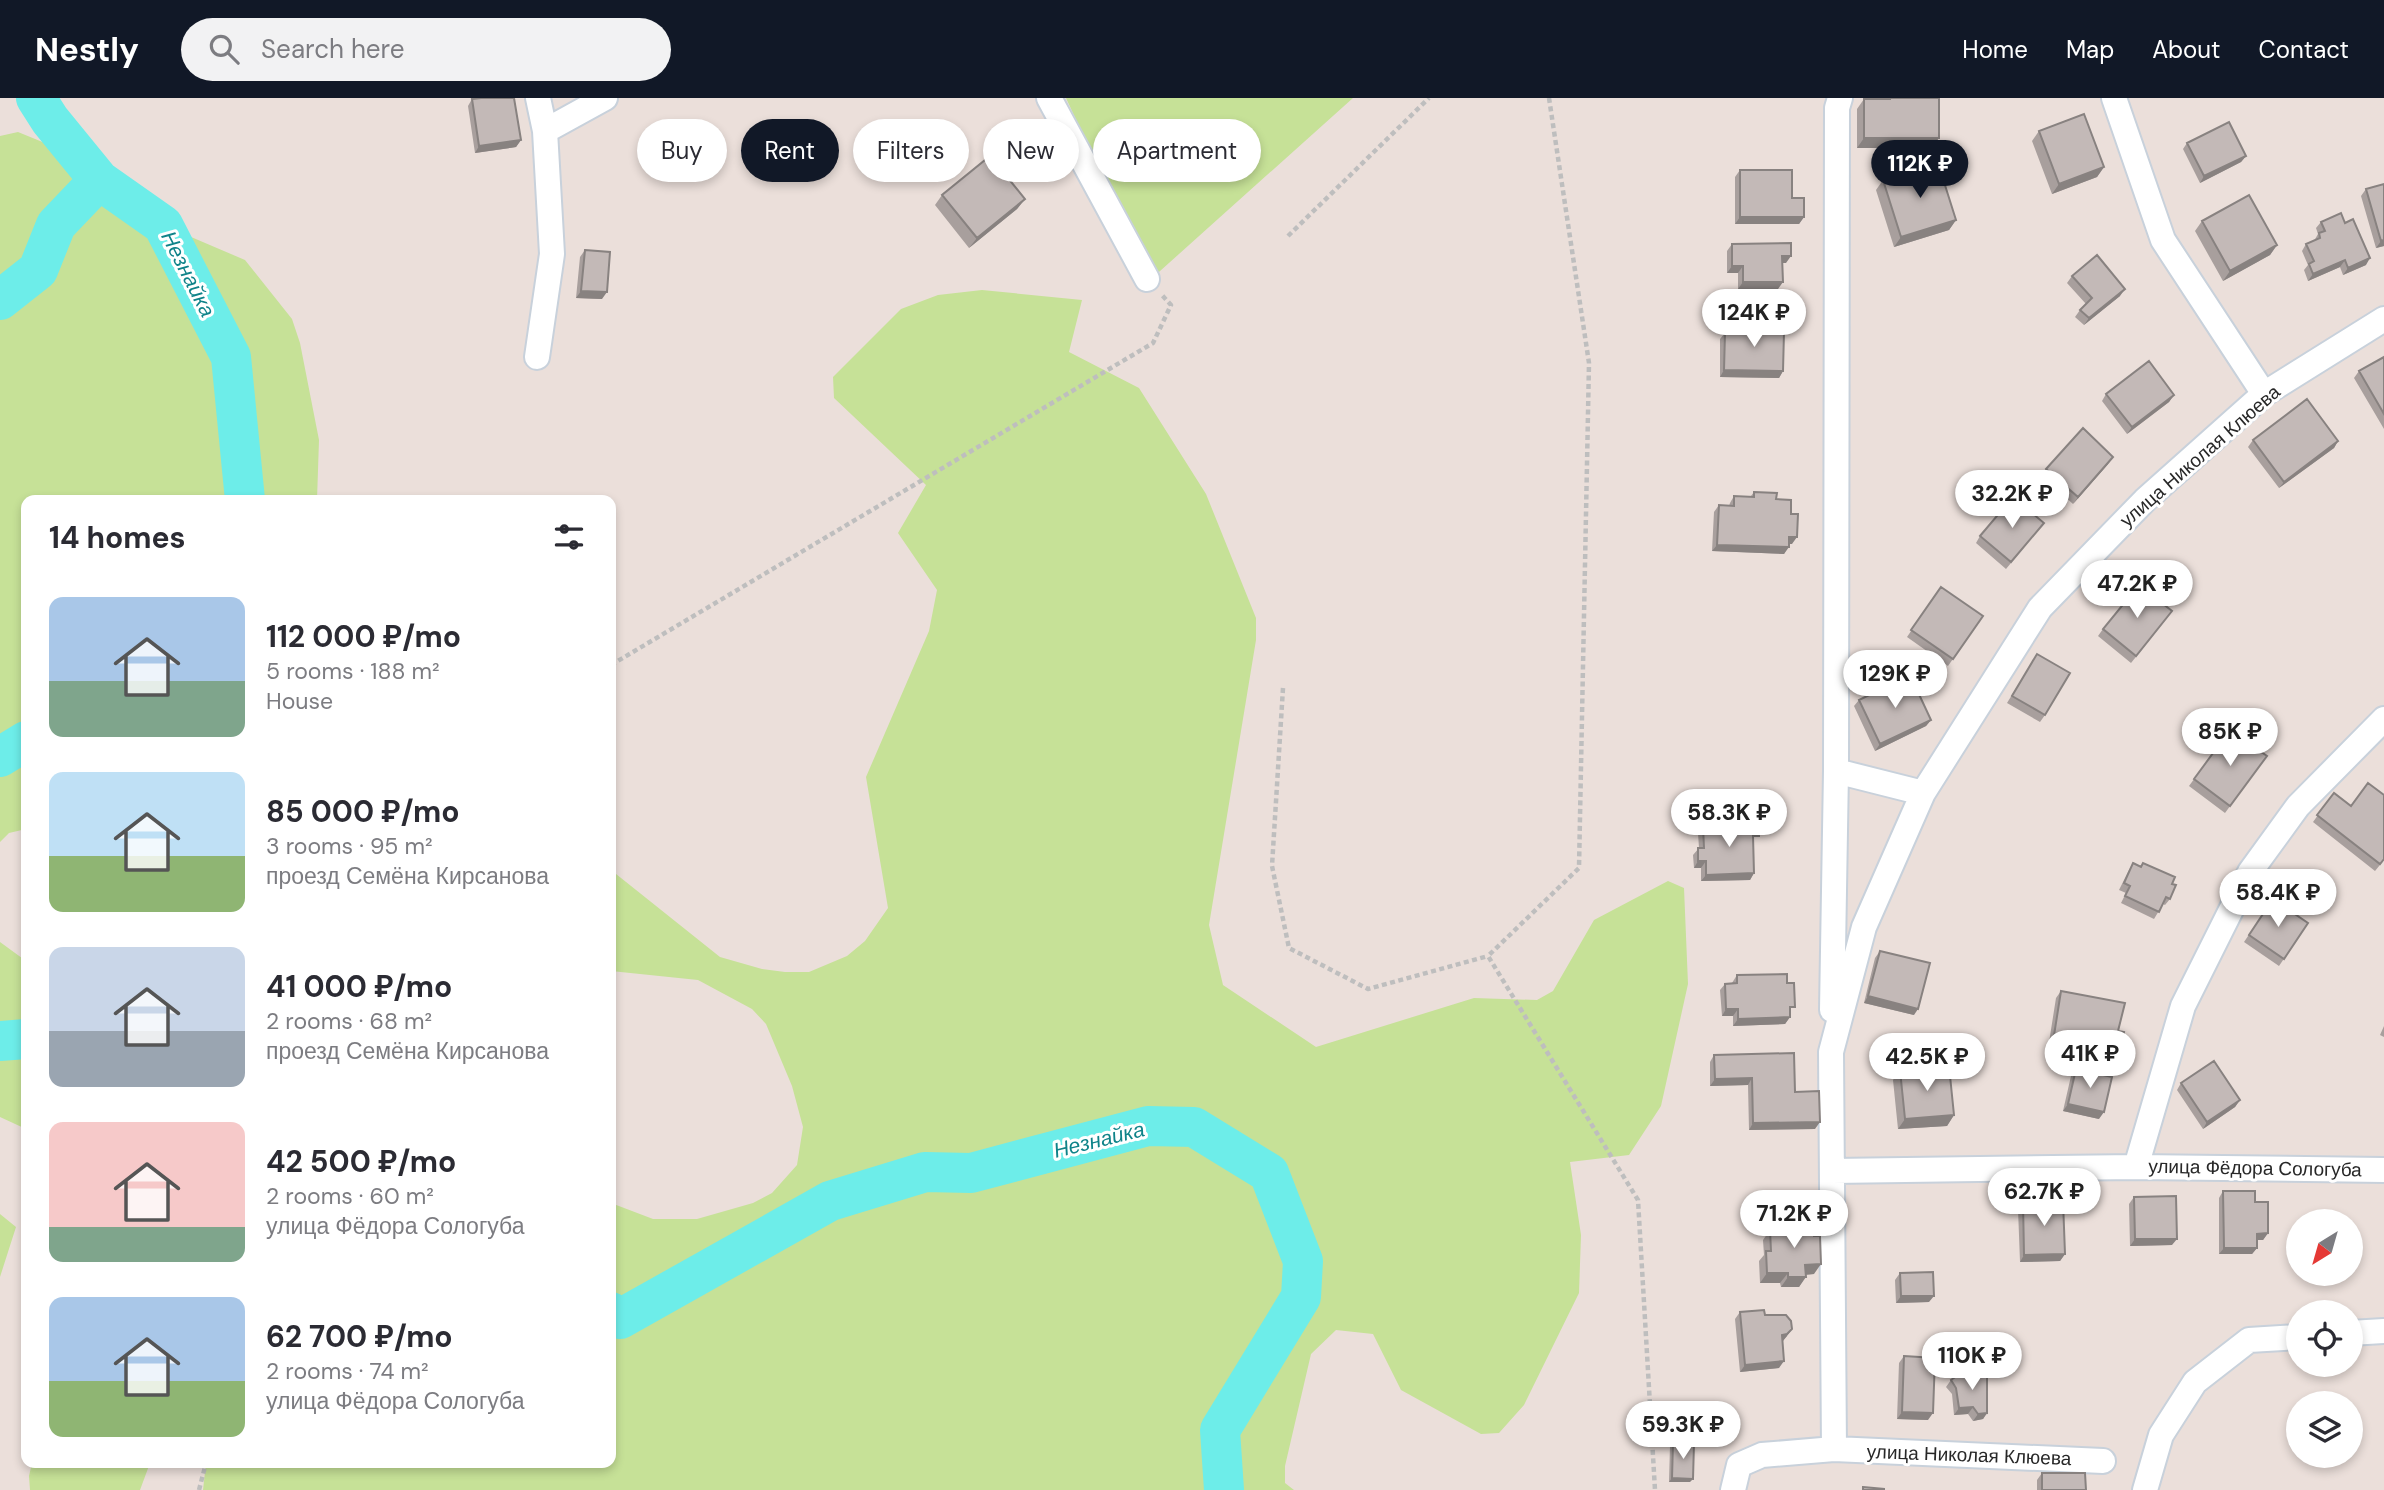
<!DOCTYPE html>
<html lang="en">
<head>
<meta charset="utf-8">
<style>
	:root { --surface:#fff; --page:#f2f2f3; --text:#2b2b33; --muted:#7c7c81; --accent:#111827 }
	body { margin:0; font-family:"DM Sans",sans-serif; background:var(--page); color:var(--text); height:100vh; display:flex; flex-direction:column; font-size:26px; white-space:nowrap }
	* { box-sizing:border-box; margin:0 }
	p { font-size:23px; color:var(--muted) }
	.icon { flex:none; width:38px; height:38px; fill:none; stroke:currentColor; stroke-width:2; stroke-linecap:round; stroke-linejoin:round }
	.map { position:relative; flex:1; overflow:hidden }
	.panel { position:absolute; left:21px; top:397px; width:595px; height:973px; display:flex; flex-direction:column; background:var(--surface); border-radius:14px; box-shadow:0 4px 10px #0003 }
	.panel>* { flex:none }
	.top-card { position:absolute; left:637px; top:21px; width:665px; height:63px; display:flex; gap:14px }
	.needle { width:46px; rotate:217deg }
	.tools { position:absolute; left:2286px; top:1111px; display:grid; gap:14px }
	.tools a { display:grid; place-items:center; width:77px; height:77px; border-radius:50%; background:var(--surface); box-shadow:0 4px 10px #0003; font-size:35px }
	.price { position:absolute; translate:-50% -60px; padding:0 16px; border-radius:24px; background:#fff; color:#222; font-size:23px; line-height:46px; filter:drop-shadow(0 2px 4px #0008) }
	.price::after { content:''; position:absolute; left:50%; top:42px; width:21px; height:16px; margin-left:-10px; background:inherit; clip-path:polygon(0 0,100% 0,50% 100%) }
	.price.on { background:var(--accent); color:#fff }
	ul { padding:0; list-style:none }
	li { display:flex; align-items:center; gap:21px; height:175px; padding:0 28px }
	li span { display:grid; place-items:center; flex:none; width:196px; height:140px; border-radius:14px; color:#555 }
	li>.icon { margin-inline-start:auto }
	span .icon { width:84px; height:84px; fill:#fffc; stroke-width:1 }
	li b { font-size:30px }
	h2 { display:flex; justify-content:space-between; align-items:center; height:84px; padding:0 28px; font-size:30px }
	.tag { padding:0 24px; border-radius:32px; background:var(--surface); box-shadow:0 4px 10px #0003; font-size:24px; line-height:63px }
	.tag.on { background:var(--accent); color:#fff }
	header { display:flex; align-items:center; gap:42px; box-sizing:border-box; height:98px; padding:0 35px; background:var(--accent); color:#fff }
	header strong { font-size:33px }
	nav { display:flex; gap:38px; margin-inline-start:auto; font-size:24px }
	.search { width:490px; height:63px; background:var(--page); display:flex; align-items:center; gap:18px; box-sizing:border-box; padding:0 24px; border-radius:38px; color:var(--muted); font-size:26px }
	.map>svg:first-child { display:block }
</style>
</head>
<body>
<header>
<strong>Nestly</strong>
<div class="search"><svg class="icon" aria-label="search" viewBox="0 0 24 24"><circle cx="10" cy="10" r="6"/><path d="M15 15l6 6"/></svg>Search here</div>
<nav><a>Home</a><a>Map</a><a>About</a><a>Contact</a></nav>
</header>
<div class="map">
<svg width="2384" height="1392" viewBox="0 0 2384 1392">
	<rect width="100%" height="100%" fill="#ebdfda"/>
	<path fill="#c6e197" d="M1066 0H1353L1150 182Z
		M18 34 106 70 163 127 245 162 292 221 300 245 319 342 317 402H26V731L9 735 0 744V38Z
		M982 192 1082 202 1069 254 1139 290 1206 396 1256 520V542L1209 827 1223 887 1316 949 1474 900 1537 902 1553 893 1594 822 1668 783 1684 790 1688 886 1661 1008 1629 1057 1570 1064 1581 1137 1579 1195 1524 1307 1499 1335 1481 1336 1401 1292 1373 1236 1336 1232 1311 1256 1285 1368V1385L1294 1392H203L206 1365H611V1105L653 1121H697L753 1105 772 1095 797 1067 803 1029 792 988 766 926 752 911 698 882 611 873V772L720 859 762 871 785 874H809L847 858 865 843 888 810 866 679 929 533 937 492 898 435 926 387 834 300 833 279 901 211 938 197Z
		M0 844 26 863V1031L0 1019Z
		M0 1116 16 1129 0 1179Z
		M32 1365H150L140 1392H30L29 1378Z"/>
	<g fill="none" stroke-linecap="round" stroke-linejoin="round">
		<path stroke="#6dede9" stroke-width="40" d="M36 0 50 22 99 82 163 127 231 259 245 402
			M0 202 38 172 56 127 99 82
			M0 659 26 643
			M0 943 26 941
			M611 1214 620 1221 830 1103 925 1074 971 1075 1148 1028 1194 1029 1269 1075 1303 1163 1301 1199 1220 1332 1224 1392"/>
		<defs>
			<path id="minor" d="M1049 0 1147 181
				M2114 0 2163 142 2264 296
				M545 33 605 0
				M537 259 552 156 545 33 538 0
				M1836 673 1923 695
				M1832 912 1836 673 1837 10 1840 0
				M2136 1069 2183 908 2250 774 2298 708 2384 621
				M1832 1073 2136 1069 2384 1072
				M2350 1235 2384 1233
				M1834 1351 2103 1363
				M1733 1392 1739 1367 1762 1357 1834 1351 1831 954 1864 829 1923 695 2040 510 2145 402 2264 296 2384 221
				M2145 1392 2161 1337 2195 1284 2249 1242 2298 1239"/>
		</defs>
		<use href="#minor" stroke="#c8d1db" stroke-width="28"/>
		<path stroke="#bebebe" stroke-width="4.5" stroke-dasharray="5 3.5" stroke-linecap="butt" d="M1549 0 1589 265 1579 770 1488 858 1638 1102 1655 1392
			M1288 138 1429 0
			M611 567 1153 245 1171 207 1162 197
			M1283 590 1272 768 1289 850 1368 891 1488 858
			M199 1392 206 1365"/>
		<use href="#minor" stroke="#fff" stroke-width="24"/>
	</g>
	<path fill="#a89f9d" d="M1883 0H1939L1932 50H1857V11L1864 1H1883Z
		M472 1 521 42 516 49 475 55 468 8Z
		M2039 33 2104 69 2097 79 2052 96 2032 43Z
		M2187 45 2246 58 2241 64 2200 85 2183 51Z
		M1740 72 1792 100 1804 119 1799 126H1735V79Z
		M1883 82 1956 122 1949 132 1894 149 1876 92Z
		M2384 86V148L2376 150 2361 98 2366 91Z
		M942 97 1025 101 1017 111 969 150 935 107Z
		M2202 123 2277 147 2270 157 2223 183 2195 133Z
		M2321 124 2366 167 2343 177 2340 169 2308 183 2304 172 2308 167 2302 153 2306 146 2314 143 2318 136 2316 130Z
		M1732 146 1786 165H1782L1778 191H1738V175H1727V153Z
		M585 152 602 201 576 200 580 159Z
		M2072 178 2120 198 2084 227 2075 219 2080 212 2086 206 2067 185Z
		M1737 222 1755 234 1783 273 1779 280 1720 279V241L1725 235H1733V229Z
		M2384 259V331L2354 280 2359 273Z
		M2106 296 2174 297 2169 304 2127 336 2102 303Z
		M2253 342 2338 343 2334 350 2279 390 2248 349Z
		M2108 366 2073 406 2041 377 2046 371Z
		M1754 394 1776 401 1791 416 1792 446H1789L1784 456 1712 453 1714 414 1719 407 1729 408 1730 405 1734 398H1751Z
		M2044 425 2006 471 1976 445 1980 438Z
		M1941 489 1983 518 1948 568 1907 539Z
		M2167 520 2131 565 2098 538 2103 531Z
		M2037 556 2045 617 2040 624 2007 605Z
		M1859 602 1931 622 1926 628 1875 653 1854 608Z
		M2230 632 2267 658 2225 715 2189 688Z
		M2334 695 2351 708 2384 762 2375 773 2313 724Z
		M1747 724 1753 745 1754 775 1750 782 1701 783V770H1694L1693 757 1699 750 1698 735 1703 728 1744 727Z
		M2133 765 2140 769 2143 765 2172 786 2170 801 2165 807 2163 806 2154 821 2121 805 2126 795 2119 792 2129 772Z
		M2273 801 2308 825 2279 868 2244 844Z
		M1880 853 1914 917 1864 905 1875 860Z
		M1737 877 1790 916V919L1785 926 1733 928V918H1722L1720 892 1725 886 1732 885Z
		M2061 893 2118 933V962L2114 968 2047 957 2056 900Z
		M2384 928V939L2380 937Z
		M1714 957 1795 994 1815 1031 1749 1032 1748 987 1710 988V964Z
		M2076 971 2099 1021 2063 1013 2071 978Z
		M1900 972 1954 1017 1947 1028 1898 1031 1893 982Z
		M2181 985 2240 1002 2235 1009 2203 1031 2177 992Z
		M2223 1093 2255 1104 2268 1135 2263 1142H2257V1150L2252 1156H2219V1100Z
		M2134 1099 2172 1147 2130 1148 2129 1106Z
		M2023 1104 2065 1156 2060 1163 2020 1164 2018 1111Z
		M1790 1126 1814 1176 1806 1177 1799 1189H1781L1780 1185H1760L1759 1163 1764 1157 1763 1142 1770 1132 1786 1131Z
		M1900 1175 1929 1204 1896 1205 1895 1182Z
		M1740 1214 1765 1217 1787 1238 1782 1243 1779 1270 1740 1274 1735 1221Z
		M1904 1258 1928 1322 1897 1321 1899 1265Z
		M1951 1282 1987 1315 1983 1321 1973 1323 1968 1316 1954 1317 1952 1296 1946 1289Z
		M1673 1345 1690 1384H1669L1670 1348Z
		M2042 1375 2086 1392H2037V1382Z"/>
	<path fill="#888280" d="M1864 40H1939L1932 50H1857Z
		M521 42 516 49 475 55 479 48Z
		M2246 58 2241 64 2200 85 2204 78Z
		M2104 69 2097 79 2052 96 2059 86Z
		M1025 101 1017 111 969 150 977 140Z
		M1740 119H1804L1799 126H1735Z
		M1956 122 1949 132 1894 149 1901 139Z
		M2384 142V148L2376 150 2381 143Z
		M2277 147 2270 157 2223 183 2230 173Z
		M1782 158H1791L1786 165H1778Z
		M2370 160 2366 167 2343 177 2348 170Z
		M2345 162 2340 169 2308 183 2313 176Z
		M1732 168H1743L1738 175H1727Z
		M1743 184H1783L1778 191H1738Z
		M2125 191 2120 198 2084 227 2089 220Z
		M581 193 607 194 602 201 576 200Z
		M1724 272 1783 273 1779 280 1720 279Z
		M2174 297 2169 304 2127 336 2132 329Z
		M2338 343 2334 350 2279 390 2284 384Z
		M2113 359 2108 366 2073 406 2078 399Z
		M1789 439H1797L1792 446H1785Z
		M1717 447 1789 449 1784 456 1712 453Z
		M1931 622 1926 628 1875 653 1880 646Z
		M1698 763H1706L1701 770H1694Z
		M1754 775 1750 782 1701 783 1706 777Z
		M1868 898 1918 911 1914 917 1864 905Z
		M1726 911H1738L1733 918H1722Z
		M1790 919 1785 926 1733 928 1738 921Z
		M2052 950 2118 962 2114 968 2047 957Z
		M1752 980 1748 987 1710 988 1715 981Z
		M2240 1002 2235 1009 2203 1031 2207 1024Z
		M2068 1006 2104 1014 2099 1021 2063 1013Z
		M1954 1017 1947 1028 1898 1031 1905 1021Z
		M1820 1024 1815 1031 1749 1032 1753 1025Z
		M2268 1135 2263 1142H2252L2257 1136Z
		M2135 1141H2177L2172 1147 2130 1148Z
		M2224 1150H2257L2252 1156H2219Z
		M2065 1156 2060 1163 2020 1164 2024 1157Z
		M1821 1166 1814 1176 1798 1177 1805 1167Z
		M1767 1175H1788L1780 1185H1760Z
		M1788 1179H1806L1799 1189H1781Z
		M1901 1198H1934L1929 1204 1896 1205Z
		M1792 1231 1787 1238 1783 1243 1782 1237Z
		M1784 1263 1779 1270 1740 1274 1745 1267Z
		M1973 1309 1968 1316 1954 1317 1959 1310Z
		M1902 1314 1933 1315 1928 1322 1897 1321Z
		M1987 1315 1983 1321 1973 1323 1978 1316Z
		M1672 1380 1693 1381 1690 1384H1669Z"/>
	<path fill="#c3b9b7" stroke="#888280" stroke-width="2" d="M481 0H514L521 42 479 48 472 1Z
		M1890 0H1939V40H1864V1H1890Z
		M2084 16 2104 69 2059 86 2039 33Z
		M2229 24 2246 58 2204 78 2187 45Z
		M990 58 1025 101 977 140 942 97Z
		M1938 65 1956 122 1901 139 1883 82Z
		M1740 72H1792V100H1804V119H1740Z
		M2384 86V142L2381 143 2366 91Z
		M2249 97 2277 147 2230 173 2202 123Z
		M2341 115 2345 125 2353 121 2370 160 2348 170 2345 162 2313 176 2309 166 2314 163 2306 146 2320 140 2319 135 2325 133 2321 124Z
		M1791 145V158H1782L1783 184H1743V168H1732V146Z
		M585 152 610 154 607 194 581 193Z
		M2097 157 2125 191 2089 220 2080 212 2092 200 2072 178Z
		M1737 222 1755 223V234H1784L1783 273 1724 272 1725 235H1737Z
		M2384 259V316L2359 273Z
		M2149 263 2174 297 2132 329 2106 296Z
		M2307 301 2338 343 2284 384 2253 342Z
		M2083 330 2113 359 2078 399 2046 371Z
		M1754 394 1777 395 1776 401 1791 402V416H1798L1797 439H1789V449L1717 447 1719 407 1734 408V398L1754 399Z
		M2013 399 2044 425 2011 464 1980 438Z
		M2139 487 2172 513 2136 558 2103 531Z
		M1941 489 1983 518 1953 561 1911 532Z
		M2037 556 2070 575 2045 617 2012 598Z
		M1910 577 1931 622 1880 646 1859 602Z
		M2230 632 2267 658 2230 708 2194 681Z
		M2368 685 2384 697V761L2380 766 2317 717 2334 695 2351 708Z
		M1758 723 1759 738H1753L1754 775 1706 777V763H1698V750H1704L1703 728 1747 727V724Z
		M2133 765 2141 769 2143 765 2175 779 2172 786 2176 787 2170 801 2166 799 2159 814 2125 798 2130 788 2124 785Z
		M2273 801 2308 825 2284 861 2249 837Z
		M1880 853 1930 865 1918 911 1868 898Z
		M1787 876V885H1794L1795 909H1790V919L1738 921V911H1726L1725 886 1737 885V877Z
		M2061 893 2125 905 2118 933 2124 934 2118 962 2052 950Z
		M1794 955 1795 994 1819 993 1820 1024 1753 1025 1752 980 1715 981 1714 957Z
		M2214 963 2240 1002 2207 1024 2181 985Z
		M1949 968 1954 1017 1905 1021 1900 972Z
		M2076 971 2112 979 2104 1014 2068 1006Z
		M2223 1093H2255V1104H2268V1135L2257 1136V1150H2224Z
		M2176 1098 2177 1141H2135L2134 1099Z
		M2063 1103 2065 1156 2024 1157 2023 1104Z
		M1814 1125V1138H1820L1821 1166 1805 1167 1806 1179H1788V1175H1767L1766 1153H1771L1770 1132 1790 1131V1126Z
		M1933 1174 1934 1198H1901L1900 1175Z
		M1764 1212 1765 1217H1786L1791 1223 1792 1231 1787 1236 1782 1237 1784 1263 1745 1267 1740 1214Z
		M1904 1258 1935 1260 1933 1315 1902 1314Z
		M1987 1276V1315L1978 1316 1973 1309 1959 1310 1956 1290 1951 1282 1958 1277Z
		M1673 1345H1694L1693 1381 1672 1380Z
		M2042 1375H2085L2086 1392H2042Z
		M1863 1389 1884 1391V1392H1863Z"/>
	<g text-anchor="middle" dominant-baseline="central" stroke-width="6" stroke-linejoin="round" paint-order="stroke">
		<g font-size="19" fill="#282828" stroke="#fff">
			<text transform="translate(2200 358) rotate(-41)">улица Николая Клюева</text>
			<text transform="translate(2255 1070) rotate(1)">улица Фёдора Сологуба</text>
			<text transform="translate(1969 1357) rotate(2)">улица Николая Клюева</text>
		</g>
		<g font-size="21" font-style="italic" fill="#0f8389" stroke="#fff">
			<text transform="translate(188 176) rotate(63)">Незнайка</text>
			<text transform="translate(1099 1042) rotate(-14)">Незнайка</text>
		</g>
	</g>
</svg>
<div class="tools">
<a><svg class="needle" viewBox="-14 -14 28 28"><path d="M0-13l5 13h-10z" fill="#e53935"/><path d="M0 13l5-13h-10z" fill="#7c7c81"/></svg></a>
<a><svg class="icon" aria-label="locate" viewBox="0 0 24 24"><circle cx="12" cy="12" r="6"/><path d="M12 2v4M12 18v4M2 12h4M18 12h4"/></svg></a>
<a><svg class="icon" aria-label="layers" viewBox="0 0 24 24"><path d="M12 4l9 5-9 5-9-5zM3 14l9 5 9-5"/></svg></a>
</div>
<b class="price on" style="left:1920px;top:102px">112K ₽</b>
<b class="price" style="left:1754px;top:251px">124K ₽</b>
<b class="price" style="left:2012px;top:432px">32.2K ₽</b>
<b class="price" style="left:2137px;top:522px">47.2K ₽</b>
<b class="price" style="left:1895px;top:612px">129K ₽</b>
<b class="price" style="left:2230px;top:670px">85K ₽</b>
<b class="price" style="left:1729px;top:751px">58.3K ₽</b>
<b class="price" style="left:2278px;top:831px">58.4K ₽</b>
<b class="price" style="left:2090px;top:992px">41K ₽</b>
<b class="price" style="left:1927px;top:995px">42.5K ₽</b>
<b class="price" style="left:2044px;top:1130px">62.7K ₽</b>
<b class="price" style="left:1794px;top:1152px">71.2K ₽</b>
<b class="price" style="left:1972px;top:1294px">110K ₽</b>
<b class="price" style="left:1683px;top:1363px">59.3K ₽</b>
<div class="top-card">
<a class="tag">Buy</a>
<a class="tag on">Rent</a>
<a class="tag">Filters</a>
<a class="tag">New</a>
<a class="tag">Apartment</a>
</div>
<section class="panel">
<h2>14 homes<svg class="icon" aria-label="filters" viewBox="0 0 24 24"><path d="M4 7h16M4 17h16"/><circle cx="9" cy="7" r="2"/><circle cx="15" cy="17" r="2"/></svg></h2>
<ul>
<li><span style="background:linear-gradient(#a9c7e8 60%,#7fa58c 0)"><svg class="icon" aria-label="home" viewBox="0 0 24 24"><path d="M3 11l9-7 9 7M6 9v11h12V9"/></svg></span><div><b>112 000 ₽/mo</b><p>5 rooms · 188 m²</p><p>House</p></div></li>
<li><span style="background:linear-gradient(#bfe0f5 60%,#8fb573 0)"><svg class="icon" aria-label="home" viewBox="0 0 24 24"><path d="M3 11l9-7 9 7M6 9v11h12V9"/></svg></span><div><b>85 000 ₽/mo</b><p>3 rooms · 95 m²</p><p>проезд Семёна Кирсанова</p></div></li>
<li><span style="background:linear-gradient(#c9d6e8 60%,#9aa5b1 0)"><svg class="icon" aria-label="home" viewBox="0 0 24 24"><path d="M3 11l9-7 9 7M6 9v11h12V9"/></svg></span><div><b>41 000 ₽/mo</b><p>2 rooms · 68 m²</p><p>проезд Семёна Кирсанова</p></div></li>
<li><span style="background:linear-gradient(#f6c9c9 75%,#7fa58c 0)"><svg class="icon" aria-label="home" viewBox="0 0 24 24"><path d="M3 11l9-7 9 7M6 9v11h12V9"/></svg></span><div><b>42 500 ₽/mo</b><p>2 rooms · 60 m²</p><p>улица Фёдора Сологуба</p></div></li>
<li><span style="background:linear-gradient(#a9c7e8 60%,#8fb573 0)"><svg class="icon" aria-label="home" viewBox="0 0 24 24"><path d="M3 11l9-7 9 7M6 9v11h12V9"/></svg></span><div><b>62 700 ₽/mo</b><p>2 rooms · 74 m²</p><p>улица Фёдора Сологуба</p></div></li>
</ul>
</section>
</div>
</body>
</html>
